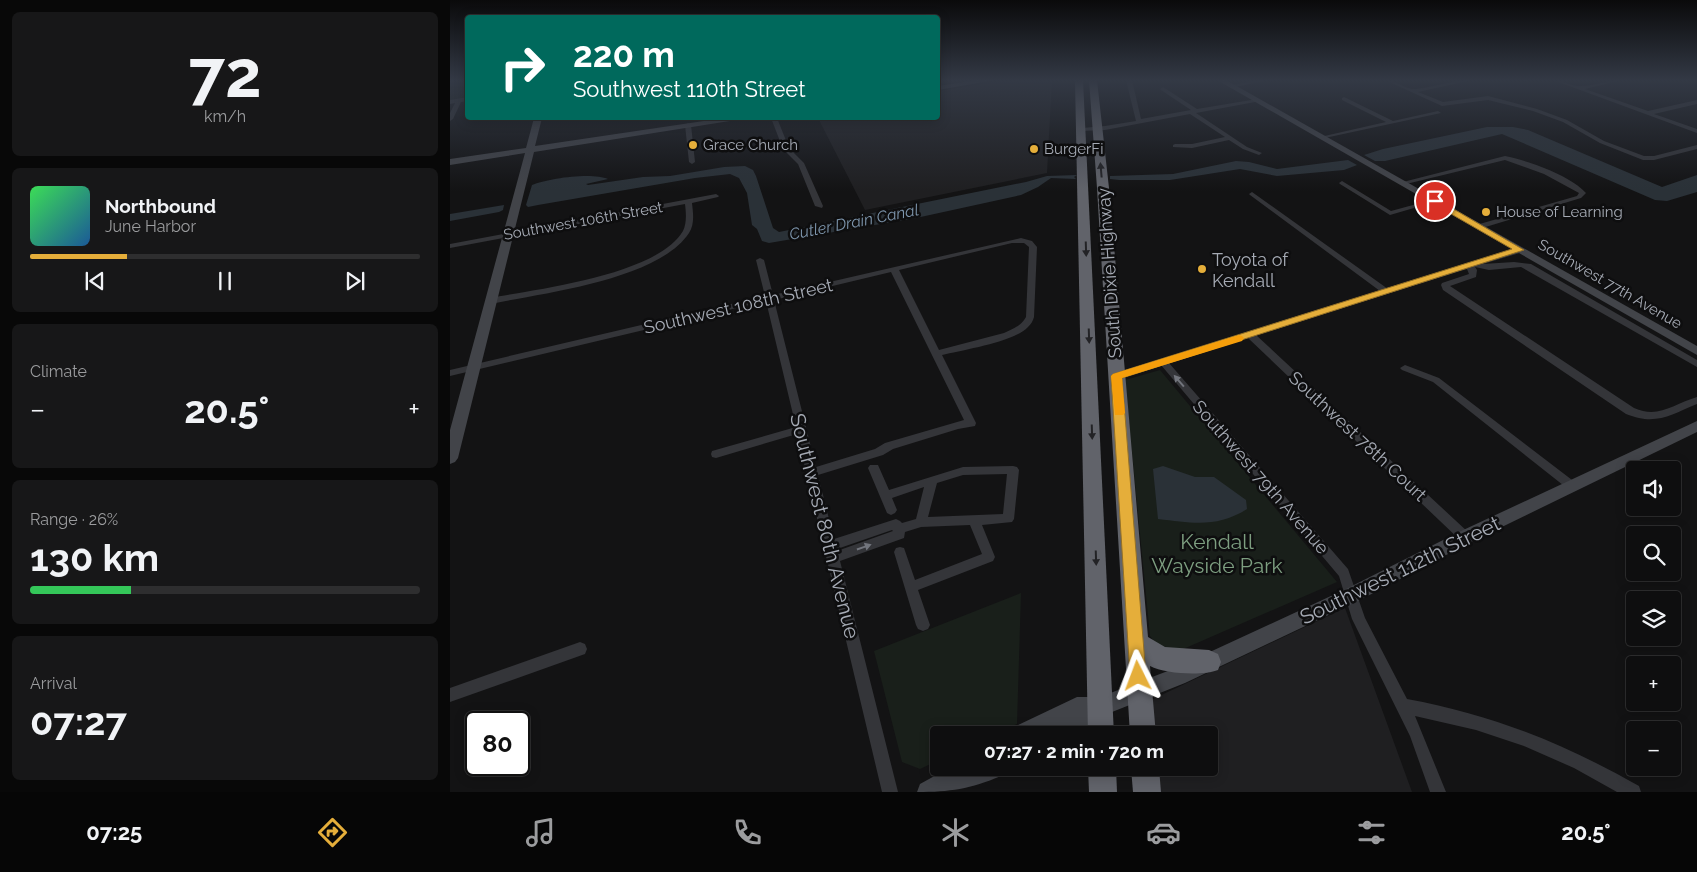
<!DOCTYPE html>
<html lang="en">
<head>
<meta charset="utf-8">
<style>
  :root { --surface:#0e0e0f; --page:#171718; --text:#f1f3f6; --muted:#9b9c9e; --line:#2e2e2f; --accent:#e5ae3a }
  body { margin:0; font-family:Raleway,sans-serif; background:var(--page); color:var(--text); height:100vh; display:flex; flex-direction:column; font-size:19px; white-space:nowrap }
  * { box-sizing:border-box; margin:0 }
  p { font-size:16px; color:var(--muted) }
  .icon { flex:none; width:28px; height:28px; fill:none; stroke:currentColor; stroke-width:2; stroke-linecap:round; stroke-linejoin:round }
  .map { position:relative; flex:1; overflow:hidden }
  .drawer { display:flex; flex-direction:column; gap:12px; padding:12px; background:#080808; width:450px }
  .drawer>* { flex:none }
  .hud { position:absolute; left:15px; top:15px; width:475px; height:105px; border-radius:5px; box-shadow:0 2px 12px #0003,0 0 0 1px var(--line); background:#00695c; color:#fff; overflow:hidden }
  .controls { position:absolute; left:1176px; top:461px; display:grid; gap:10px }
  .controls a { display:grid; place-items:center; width:55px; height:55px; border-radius:5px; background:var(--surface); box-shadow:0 2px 12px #0003,0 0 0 1px var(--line); font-size:25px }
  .speed { position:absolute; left:15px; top:711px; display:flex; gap:10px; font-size:25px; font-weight:700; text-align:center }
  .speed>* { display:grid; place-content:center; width:65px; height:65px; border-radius:50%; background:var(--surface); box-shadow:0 2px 12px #0003,0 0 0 1px var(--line); line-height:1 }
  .speed .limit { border:2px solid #111; border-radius:8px; background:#fff; color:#111 }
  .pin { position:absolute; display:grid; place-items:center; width:42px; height:42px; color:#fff; margin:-21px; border:2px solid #fff; border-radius:50%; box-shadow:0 1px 5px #0007 }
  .me { position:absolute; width:55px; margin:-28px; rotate:357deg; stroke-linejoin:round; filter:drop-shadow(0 0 4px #0008) }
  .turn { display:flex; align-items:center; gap:18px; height:105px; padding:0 25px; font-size:22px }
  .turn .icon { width:65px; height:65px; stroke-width:2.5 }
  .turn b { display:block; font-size:35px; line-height:42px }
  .big { font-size:38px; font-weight:700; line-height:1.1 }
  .drawer .widget { flex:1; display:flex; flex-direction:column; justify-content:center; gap:8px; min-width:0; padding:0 18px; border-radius:8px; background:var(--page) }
  .drawer .dial { align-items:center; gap:0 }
  .dial b { font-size:65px; line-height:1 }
  .song { display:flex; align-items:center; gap:15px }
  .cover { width:60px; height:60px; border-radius:8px; background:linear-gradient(135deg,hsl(130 70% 55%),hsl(210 70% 35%)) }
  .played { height:5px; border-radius:2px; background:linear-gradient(90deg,var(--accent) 25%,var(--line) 25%) }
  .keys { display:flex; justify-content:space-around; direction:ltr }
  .heat { display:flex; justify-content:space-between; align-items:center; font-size:28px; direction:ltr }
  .charge { height:8px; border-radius:4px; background:linear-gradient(90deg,#34c759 26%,var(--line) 0) }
  .trip { position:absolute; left:480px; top:726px; width:288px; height:50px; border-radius:5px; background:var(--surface); box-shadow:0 2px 12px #0003,0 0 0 1px var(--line); font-weight:700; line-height:50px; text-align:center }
  .tab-bar { display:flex; height:80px; justify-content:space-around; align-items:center; background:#060606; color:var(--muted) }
  .tab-bar .icon { width:35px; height:35px }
  .tab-bar .active { color:var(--accent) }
  .tab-bar b { font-size:22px; color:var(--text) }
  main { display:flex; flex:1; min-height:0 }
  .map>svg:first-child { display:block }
</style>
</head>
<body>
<main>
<section class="drawer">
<div class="widget dial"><b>72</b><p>km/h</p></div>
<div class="widget">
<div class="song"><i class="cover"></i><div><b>Northbound</b><p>June Harbor</p></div></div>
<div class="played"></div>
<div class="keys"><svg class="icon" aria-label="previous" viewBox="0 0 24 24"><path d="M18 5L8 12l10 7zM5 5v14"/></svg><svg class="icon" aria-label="pause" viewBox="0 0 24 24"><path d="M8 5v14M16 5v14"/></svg><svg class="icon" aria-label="next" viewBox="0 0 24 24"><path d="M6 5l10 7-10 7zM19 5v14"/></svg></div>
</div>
<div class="widget"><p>Climate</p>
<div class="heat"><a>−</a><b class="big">20.5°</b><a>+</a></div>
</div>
<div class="widget"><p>Range · 26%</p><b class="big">130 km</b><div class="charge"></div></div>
<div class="widget"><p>Arrival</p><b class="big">07:27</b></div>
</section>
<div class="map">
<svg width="1247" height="792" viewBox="0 0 1247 792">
  <rect width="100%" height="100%" fill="#131314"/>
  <g fill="#1f1f21">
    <path d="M 557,80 L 602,80 L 597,173 L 415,210 L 368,118 L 488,118 L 488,91 Z"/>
    <path d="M 895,608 L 962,792 L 709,792 L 707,768 L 759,768 L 759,735 L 704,735 L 701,700 Z"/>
  </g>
  <g fill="#191f1a">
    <path d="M 0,80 L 17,80 L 17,99 L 0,101 Z"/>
    <path d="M 710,370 L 887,582 L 731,650 L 707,646 L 700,636 L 675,380 Z"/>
    <path d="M 571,593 L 567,724 L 543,735 L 489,735 L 489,760 L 470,769 L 452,762 L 424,651 Z"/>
  </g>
  <g fill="#2a3137">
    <path d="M 1037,127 L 1063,127 L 1078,130 L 1212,187 L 1247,175 L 1247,192 L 1217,201 L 1205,200 L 1052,134 L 935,161 L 925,161 L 914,155 L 933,149 Z"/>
    <path d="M 898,160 L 907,165 L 894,170 L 827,176 L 790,169 L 720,180 L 669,180 L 660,179 L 660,176 L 723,174 L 786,161 L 799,162 L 827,169 Z"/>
    <path d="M 295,166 L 303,170 L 306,176 L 323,228 L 329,232 L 576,182 L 597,176 L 627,175 L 624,177 L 626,179 L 601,178 L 588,187 L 571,195 L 466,218 L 319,243 L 312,241 L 307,229 L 302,225 L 297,193 L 289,178 L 280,174 L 245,178 L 88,205 L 78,207 L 76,205 L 82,185 C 98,178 143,172 158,179 L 136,184 L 138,185 L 193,177 L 220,176 L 274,167 Z"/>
    <path d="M 54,205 L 53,210 L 49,212 L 0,221 L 0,214 Z"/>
    <path d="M 713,466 L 745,477 L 764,477 L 796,500 L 797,509 C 767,528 743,523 708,519 L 703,469 Z"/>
  </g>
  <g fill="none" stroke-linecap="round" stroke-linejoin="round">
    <g fill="#343539" fill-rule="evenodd">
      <path d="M 676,80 L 682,80 L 691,119 L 741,110 L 711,90 L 710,89 L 713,87 L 747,109 L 807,99 L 808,100 L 805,102 L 746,113 L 797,147 L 812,153 L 809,155 L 793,149 L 779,140 L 742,148 L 723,147 L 723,145 L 725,144 L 742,144 L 775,137 L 740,114 L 655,130 L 630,131 L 630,129 L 632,128 L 655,126 L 686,121 Z"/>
      <path d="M 806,80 L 818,80 L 781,88 L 778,86 Z"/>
      <path d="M 935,80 C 946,80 956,90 966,89 C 985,87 1002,80 1022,80 L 968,92 L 993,102 L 1038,96 L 1087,109 L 1117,120 L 1154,141 L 1194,156 L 1204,156 L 1247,145 L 1247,149 L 1204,160 L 1193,160 L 1150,143 L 1113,122 L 1083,111 L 1038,100 L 992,106 Z"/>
      <path d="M 1103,80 C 1113,80 1122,87 1131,86 C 1145,86 1158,80 1172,80 L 1135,89 L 1198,111 L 1247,100 L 1247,104 L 1204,114 L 1247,129 L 1247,133 Z"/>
      <path d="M 18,97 L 18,101 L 11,102 L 3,119 L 0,121 L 0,113 L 5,103 L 0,104 L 0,100 Z"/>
      <path d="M 894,97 L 943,121 L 988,111 L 991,113 L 870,139 L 870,137 L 936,122 L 892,100 L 892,98 Z"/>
      <path d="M 321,118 L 327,118 L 339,148 L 354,163 L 373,206 L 372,208 L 365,206 L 348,164 L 333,149 Z"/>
      <path d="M 238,123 L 241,125 L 245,162 L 242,164 L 239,162 L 235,125 Z"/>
      <path d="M 1055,156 C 1079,161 1120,175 1136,193 L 1131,198 L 1029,229 L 1026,229 L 1026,225 L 1127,196 L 1129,193 L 1094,174 L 1055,160 L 952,185 L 949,183 Z"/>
      <path d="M 892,181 L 941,211 L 985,199 L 988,201 L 940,215 L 890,184 L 889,183 Z"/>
      <path d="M 802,192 L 938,289 L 1067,248 L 1073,248 L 1073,252 L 1033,264 L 1064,262 L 1081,264 L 1247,360 L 1247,367 L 1071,267 L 1039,270 L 1025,267 L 1027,270 L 1026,277 L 1000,286 L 1184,408 C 1209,419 1223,404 1247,397 L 1247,404 C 1220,415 1206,426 1176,414 L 993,290 L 991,285 L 992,283 L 1019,274 L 1017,269 L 806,335 L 1019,533 L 1021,537 L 1019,541 L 1015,542 L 1011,541 L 798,338 L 719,363 L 898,569 L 915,618 L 957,699 C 1043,715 1113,743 1189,786 L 1191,792 L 1167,792 L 1124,768 L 1074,746 L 1026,730 L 965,716 L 996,792 L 980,792 L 960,736 L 902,619 L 889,576 L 711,365 L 666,379 L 663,378 L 661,376 L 663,374 L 930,291 L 800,195 L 799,194 Z"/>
      <path d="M 266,194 L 269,196 L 268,197 L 242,203 C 243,212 245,224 239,233 C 208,280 93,293 40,304 L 36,301 L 40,298 C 88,289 207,275 233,231 C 237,223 236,212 235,204 L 0,248 L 0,244 Z"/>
      <path d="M 571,238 L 582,241 L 587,247 L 584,317 C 583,321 581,324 578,327 C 564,342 513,350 492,355 L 526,423 L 525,426 L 508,429 L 443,449 L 433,455 L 368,475 L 384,539 L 446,519 L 450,521 L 452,523 L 466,519 L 474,487 L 442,498 L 447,510 L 445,513 L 441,515 L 437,513 L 418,468 L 420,465 L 428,465 L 439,490 L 513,467 L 563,466 L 567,467 L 569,470 L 564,519 L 562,522 L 532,525 L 545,557 L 543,561 L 468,590 L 480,625 L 478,629 L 473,631 L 468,629 L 466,625 L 444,552 L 446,548 L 450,547 L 454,548 L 465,580 L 532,554 L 520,525 L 471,527 L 455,532 L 454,538 L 390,561 L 448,792 L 432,792 L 347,434 L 266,458 L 262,457 L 261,454 L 262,451 L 346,427 L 316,301 L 0,376 L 0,370 L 315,296 L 306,260 L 310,258 L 314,260 L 323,295 ZM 562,243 L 574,243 L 579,247 L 576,317 C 571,326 563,329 554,333 L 489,350 L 449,270 ZM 441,272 L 514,420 L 435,443 L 425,449 L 366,467 L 324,300 ZM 557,474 L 553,514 L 478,517 L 487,483 L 513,475 ZM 442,530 L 443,531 L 387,551 L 387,549 Z"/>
      <path d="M 955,365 L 989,378 L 1126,483 L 1128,486 L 1126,489 L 1122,490 L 1118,489 L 983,382 L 952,370 L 950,368 Z"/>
      <path d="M 130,642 L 135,644 L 137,649 L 135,654 L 0,702 L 0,688 Z"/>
    </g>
    <g fill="#424449" fill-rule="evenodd">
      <path d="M 527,80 L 545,80 L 488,90 L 488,86 Z"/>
      <path d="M 767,80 L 776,80 L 1247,346 L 1247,355 Z"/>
      <path d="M 84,118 L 92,118 L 85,146 L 274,118 L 290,118 L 286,120 L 84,152 L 8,458 L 5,462 L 0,464 L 0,430 L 75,153 L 0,165 L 0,159 L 76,148 Z"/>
      <path d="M 1247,421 L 1247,432 L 1021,542 L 908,601 L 735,683 L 657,714 L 635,735 L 602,735 L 604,729 L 592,735 L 559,735 L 562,728 L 627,697 L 650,697 L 723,669 L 896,589 L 1009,532 Z"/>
      <path d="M 499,768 L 554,768 L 551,776 C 520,789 500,792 467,792 L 470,784 Z"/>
    </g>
    <g fill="#61636a" fill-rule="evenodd">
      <path d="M 625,80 L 633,80 L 664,735 L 638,735 Z"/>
      <path d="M 639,80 L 647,80 L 659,188 L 698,637 L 715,647 L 759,650 L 768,654 L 771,662 L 768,670 C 753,676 715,674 700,666 L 706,735 L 680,735 L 647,188 Z"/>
      <path d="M 638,768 L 666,768 L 667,792 L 639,792 Z"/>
      <path d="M 681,768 L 709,768 L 711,792 L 683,792 Z"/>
    </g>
  </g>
  <defs><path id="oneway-solid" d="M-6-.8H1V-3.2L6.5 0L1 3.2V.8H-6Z" transform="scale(1.25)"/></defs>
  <g fill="#232326">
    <use href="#oneway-solid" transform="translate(651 170) rotate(-95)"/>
    <use href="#oneway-solid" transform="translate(636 249) rotate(88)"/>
    <use href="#oneway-solid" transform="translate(639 336) rotate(88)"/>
    <use href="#oneway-solid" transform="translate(642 432) rotate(88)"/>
    <use href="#oneway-solid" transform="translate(646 558) rotate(88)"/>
  </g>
  <g fill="#72757d">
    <use href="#oneway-solid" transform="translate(729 381) rotate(-131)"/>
    <use href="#oneway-solid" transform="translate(414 547) rotate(-19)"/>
  </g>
  <linearGradient id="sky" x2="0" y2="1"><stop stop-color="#0a0a0b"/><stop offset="0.42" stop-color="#333945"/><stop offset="1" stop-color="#333945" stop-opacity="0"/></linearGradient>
  <rect width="1247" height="191" fill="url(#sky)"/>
  <path fill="#e5ae3a" stroke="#957126" d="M 982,200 L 988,200 L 1074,250 L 672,378 L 696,676 L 694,681 L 688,684 L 682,681 L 680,676 L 661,376 L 663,374 L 1062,249 L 982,203 Z"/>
  <path fill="#f59e0b" d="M 789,335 L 792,336 L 794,338 L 792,341 L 672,378 L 675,413 L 673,415 L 665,415 L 661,376 L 663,374 Z"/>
  <g fill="#e5ae3a" stroke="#0e0e0f" stroke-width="2">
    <circle cx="243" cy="145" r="5"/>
    <circle cx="584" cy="149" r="5"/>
    <circle cx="1036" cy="212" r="5"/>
    <circle cx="752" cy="269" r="5"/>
  </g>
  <g text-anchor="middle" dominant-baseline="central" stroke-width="5" stroke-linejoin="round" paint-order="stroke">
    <g font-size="15" fill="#a5aab4" stroke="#0e0e0f" text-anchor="start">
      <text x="253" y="145">Grace Church</text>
      <text x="594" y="149">BurgerFi</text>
      <text x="1046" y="212">House of Learning</text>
    </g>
    <g font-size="15" fill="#a5aab4" stroke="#0e0e0f">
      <text transform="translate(133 221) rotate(-10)">Southwest 106th Street</text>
      <text transform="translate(1160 284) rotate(30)">Southwest 77th Avenue</text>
    </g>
    <g font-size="16" font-style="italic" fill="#7e96ad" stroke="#0e0e0f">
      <text transform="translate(404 222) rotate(-11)">Cutler Drain Canal</text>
    </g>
    <g font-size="18" fill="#a5aab4" stroke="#0e0e0f" text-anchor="start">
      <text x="762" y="259">Toyota of<tspan x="762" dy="21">Kendall</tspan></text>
    </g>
    <g font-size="18" fill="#a5aab4" stroke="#0e0e0f">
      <text transform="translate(659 273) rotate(-94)">South Dixie Highway</text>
      <text transform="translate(288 306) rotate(-13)">Southwest 108th Street</text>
      <text transform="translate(908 436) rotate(43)">Southwest 78th Court</text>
      <text transform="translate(811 477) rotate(49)">Southwest 79th Avenue</text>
    </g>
    <g font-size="21" fill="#a5aab4" stroke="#0e0e0f">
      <text transform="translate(375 526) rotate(76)">Southwest 80th Avenue</text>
      <text transform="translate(950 570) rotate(-26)">Southwest 112th Street</text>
    </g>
    <g font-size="21" fill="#7d9e80" stroke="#0e0e0f">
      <text x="767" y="541">Kendall<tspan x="767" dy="24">Wayside Park</tspan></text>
    </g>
  </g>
</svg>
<div class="controls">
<a><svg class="icon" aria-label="sound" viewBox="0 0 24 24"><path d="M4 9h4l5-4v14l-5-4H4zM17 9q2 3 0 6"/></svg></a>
<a><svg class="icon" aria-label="search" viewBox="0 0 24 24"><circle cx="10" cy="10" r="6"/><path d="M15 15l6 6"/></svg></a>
<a><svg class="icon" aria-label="layers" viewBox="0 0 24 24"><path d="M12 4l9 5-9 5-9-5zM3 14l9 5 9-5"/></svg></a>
<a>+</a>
<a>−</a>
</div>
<div class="speed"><div class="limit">80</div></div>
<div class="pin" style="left:985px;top:201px;background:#d93025"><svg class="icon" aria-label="arrive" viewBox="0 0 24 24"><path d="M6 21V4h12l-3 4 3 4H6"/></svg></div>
<svg class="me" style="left:688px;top:676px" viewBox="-20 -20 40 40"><path d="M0-17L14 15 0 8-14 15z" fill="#e5ae3a" stroke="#fff" stroke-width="4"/></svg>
<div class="trip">07:27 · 2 min · 720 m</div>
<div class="hud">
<div class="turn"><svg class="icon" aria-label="right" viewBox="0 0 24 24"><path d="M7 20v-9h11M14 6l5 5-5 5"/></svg><div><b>220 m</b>Southwest 110th Street</div></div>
</div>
</div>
</main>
<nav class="tab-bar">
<b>07:25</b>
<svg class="icon active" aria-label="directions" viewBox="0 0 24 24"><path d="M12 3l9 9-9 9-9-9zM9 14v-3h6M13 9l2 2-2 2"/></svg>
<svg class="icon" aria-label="music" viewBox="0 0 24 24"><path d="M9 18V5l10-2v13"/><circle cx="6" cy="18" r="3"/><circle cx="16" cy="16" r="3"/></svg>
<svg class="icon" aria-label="phone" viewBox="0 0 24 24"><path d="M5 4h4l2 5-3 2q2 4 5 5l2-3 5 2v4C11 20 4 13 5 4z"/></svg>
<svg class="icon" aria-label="climate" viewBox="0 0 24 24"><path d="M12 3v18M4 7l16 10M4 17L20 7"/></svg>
<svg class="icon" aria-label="car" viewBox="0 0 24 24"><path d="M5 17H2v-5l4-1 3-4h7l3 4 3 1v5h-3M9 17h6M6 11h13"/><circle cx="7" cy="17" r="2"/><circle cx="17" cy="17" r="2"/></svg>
<svg class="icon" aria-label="filters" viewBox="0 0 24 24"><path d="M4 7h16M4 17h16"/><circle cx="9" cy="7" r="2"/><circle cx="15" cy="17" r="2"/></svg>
<b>20.5°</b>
</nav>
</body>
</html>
